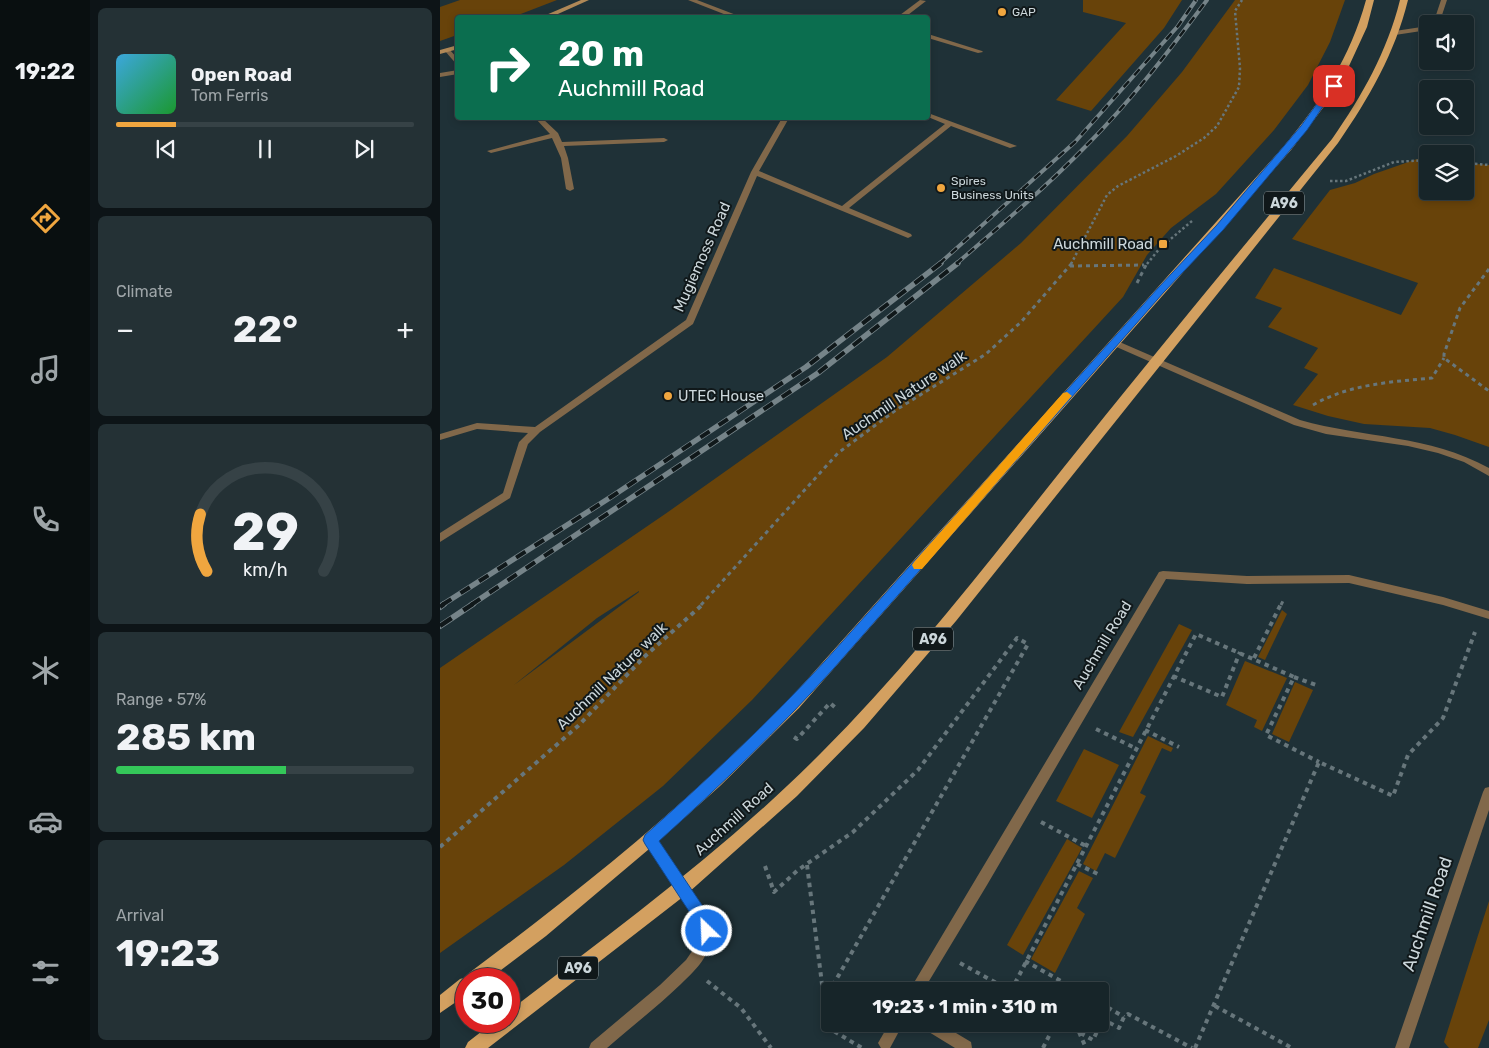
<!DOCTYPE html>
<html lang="en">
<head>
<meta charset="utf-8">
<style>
  :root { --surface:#172529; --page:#243135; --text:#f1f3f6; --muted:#9ea5a8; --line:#364246; --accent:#f0a63f }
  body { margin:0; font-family:Rubik,sans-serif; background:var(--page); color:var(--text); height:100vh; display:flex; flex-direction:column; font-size:19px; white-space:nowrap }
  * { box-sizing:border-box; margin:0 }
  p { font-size:16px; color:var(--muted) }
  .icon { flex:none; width:28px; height:28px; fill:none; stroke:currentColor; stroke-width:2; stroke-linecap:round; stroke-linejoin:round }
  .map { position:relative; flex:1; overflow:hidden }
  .sheet { display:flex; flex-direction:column; gap:8px; padding:8px; background:#0d1417; width:350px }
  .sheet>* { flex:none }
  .banner { position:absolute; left:15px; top:15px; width:475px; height:105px; border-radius:5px; box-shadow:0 2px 8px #0003,0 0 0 1px var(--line); background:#0b6e4f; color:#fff; overflow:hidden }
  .tools { position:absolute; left:979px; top:15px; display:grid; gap:10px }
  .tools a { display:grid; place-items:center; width:55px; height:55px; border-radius:5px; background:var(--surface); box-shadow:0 2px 8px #0003,0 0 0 1px var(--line); font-size:25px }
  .speed { position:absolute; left:15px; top:968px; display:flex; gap:10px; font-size:25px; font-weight:700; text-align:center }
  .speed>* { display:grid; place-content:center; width:65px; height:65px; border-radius:50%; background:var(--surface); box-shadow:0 2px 8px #0003,0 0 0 1px var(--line); line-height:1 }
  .speed .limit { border:8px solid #d22; background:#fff; color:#111 }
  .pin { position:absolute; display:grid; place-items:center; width:42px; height:42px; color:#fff; margin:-21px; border-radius:10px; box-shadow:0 2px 8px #0006 }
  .me { position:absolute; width:55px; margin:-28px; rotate:336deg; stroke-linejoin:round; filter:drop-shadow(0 0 4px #0008) }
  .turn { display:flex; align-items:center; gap:18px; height:105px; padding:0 20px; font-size:22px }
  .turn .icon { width:65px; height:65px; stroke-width:2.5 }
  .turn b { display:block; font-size:35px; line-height:42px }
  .big { font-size:38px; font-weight:700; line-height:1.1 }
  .sheet .card { flex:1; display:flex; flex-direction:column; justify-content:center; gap:8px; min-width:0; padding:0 18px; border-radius:8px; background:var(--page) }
  .sheet .dial { align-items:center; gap:0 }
  .dial svg { height:130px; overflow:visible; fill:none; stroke:var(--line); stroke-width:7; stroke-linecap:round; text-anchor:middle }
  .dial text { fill:var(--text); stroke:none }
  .song { display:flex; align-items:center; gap:15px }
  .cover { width:60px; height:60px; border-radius:8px; background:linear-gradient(135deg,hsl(200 70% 55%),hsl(130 70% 35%)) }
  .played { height:5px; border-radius:2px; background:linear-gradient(90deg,var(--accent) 20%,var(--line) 20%) }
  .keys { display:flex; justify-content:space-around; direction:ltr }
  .heat { display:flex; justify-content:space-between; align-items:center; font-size:28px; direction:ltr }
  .charge { height:8px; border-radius:4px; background:linear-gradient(90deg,#34c759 57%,var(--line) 0) }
  .trip { position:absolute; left:381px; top:982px; width:288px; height:50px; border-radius:5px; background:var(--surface); box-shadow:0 2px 8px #0003,0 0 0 1px var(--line); font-weight:700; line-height:50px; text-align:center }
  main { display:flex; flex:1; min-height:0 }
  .tabs { display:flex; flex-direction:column; width:90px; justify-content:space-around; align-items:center; background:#090f10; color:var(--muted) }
  .tabs .icon { width:35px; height:35px }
  .tabs .selected { color:var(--accent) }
  .tabs b { font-size:22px; color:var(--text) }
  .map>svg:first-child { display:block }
</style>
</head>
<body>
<main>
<nav class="tabs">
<b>19:22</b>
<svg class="icon selected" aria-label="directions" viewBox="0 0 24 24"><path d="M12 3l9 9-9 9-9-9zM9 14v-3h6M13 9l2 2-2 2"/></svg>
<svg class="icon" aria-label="music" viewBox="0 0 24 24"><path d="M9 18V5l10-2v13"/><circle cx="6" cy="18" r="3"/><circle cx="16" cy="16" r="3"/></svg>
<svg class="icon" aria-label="phone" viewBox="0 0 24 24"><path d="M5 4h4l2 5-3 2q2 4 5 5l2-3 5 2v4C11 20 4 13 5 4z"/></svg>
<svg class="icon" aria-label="climate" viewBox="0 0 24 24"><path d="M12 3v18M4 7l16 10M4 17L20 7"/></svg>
<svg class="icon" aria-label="car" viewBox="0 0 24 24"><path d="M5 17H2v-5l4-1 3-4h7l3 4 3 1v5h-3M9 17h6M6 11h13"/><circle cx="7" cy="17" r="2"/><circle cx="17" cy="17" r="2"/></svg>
<svg class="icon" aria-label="filters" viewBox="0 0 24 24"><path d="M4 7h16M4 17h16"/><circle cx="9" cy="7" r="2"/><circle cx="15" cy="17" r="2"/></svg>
</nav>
<section class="sheet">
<div class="card">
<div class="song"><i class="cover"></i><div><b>Open Road</b><p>Tom Ferris</p></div></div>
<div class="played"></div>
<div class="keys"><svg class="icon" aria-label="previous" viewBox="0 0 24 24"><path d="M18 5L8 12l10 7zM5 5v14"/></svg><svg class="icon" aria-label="pause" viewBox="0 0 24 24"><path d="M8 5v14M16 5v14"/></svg><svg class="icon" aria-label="next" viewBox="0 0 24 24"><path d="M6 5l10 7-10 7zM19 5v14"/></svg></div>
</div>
<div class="card"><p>Climate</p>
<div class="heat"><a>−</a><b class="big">22°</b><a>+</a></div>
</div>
<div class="card dial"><svg viewBox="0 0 100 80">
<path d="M14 69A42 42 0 1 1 86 69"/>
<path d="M14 69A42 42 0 0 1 10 34" stroke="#f0a63f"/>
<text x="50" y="56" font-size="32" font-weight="700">29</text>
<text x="50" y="72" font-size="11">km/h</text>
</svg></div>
<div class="card"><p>Range · 57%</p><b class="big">285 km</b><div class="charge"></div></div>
<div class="card"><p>Arrival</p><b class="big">19:23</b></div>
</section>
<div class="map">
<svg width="1049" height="1048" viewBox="0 0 1049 1048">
  <rect width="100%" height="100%" fill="#1f3137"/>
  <g fill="#68430a" fill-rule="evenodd">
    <path d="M 20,0 L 117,0 L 73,17 L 18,18 L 17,35 L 0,41 L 0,7 Z"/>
    <path d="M 643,0 L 742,0 L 724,28 L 651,111 L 616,100 L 686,23 L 643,12 Z"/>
    <path d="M 795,0 L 905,0 L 890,42 L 868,85 L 834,130 L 776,194 L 731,228 L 707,255 L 683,297 L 312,700 L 223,786 L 124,865 L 0,953 L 0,668 L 228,512 L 447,357 L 581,243 L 687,136 L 742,72 ZM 199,591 L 199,592 L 74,685 L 157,618 Z"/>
    <path d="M 977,159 L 987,159 L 988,191 L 1025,191 L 1025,163 L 1049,165 L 1049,447 L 1015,435 L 990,428 L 924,424 L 888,416 L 853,405 L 878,374 L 864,368 L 878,348 L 828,327 L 842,308 L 815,298 L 834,268 L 961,315 L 978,283 L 852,239 L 890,190 L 915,183 L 934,174 Z"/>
    <path d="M 842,610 L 847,614 L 825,660 L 818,657 Z"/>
    <path d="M 739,624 L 752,630 L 693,737 L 679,732 Z"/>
    <path d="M 805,661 L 847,678 L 822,731 L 814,727 L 817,720 L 786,705 Z"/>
    <path d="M 855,682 L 873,690 L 849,742 L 832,734 Z"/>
    <path d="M 708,736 L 733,748 L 731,752 L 722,748 L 700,793 L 706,796 L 675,858 L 665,853 L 656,871 L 643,864 Z"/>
    <path d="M 644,749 L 679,765 L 652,818 L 616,801 Z"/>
    <path d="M 627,839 L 642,848 L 583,955 L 567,945 Z"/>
    <path d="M 639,871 L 653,878 L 637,908 L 645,914 L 615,973 L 591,959 Z"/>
    <path d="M 1049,901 L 1049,1020 L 1038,1048 L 1009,1048 L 1004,1042 Z"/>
  </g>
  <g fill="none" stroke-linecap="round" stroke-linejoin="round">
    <g stroke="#67767b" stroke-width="2.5" stroke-dasharray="2.5 2.5" stroke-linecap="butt">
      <path d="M 1025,163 L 1049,165"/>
      <path d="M 890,181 L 906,181 L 954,162 L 988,160"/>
      <path d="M 631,264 L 667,195 L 678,186 L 736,156 L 764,138 L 777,126 L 799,87 L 800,68 L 795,11 L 802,0"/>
      <path d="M 707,264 L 720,248 L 752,221"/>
    </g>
    <g stroke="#67767b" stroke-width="3" stroke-dasharray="4 4" stroke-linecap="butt">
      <path d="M 630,266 L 704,265"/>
      <path d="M 1049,269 L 1020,308 L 1004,354 L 1004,358 L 1049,391"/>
      <path d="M 697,283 L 707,263"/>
      <path d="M 873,405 C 910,384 950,382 992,378 L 1004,358"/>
      <path d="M 261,605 L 398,453 L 456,410 L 546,354 L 581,322 L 632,263"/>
      <path d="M 841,605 L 843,601"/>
    </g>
    <g stroke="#67767b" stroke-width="4" stroke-dasharray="4.5 4.5" stroke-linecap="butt">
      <path d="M 814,658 L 841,604"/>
      <path d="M 733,676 L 782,697 L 800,652"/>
      <path d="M 854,677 L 879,686"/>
      <path d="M 656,729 L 695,748"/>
      <path d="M 705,730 L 739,747"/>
      <path d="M 354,737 L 357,739 L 390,703 L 398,710"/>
      <path d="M 601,822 L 646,846"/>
      <path d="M 0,847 L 138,726 L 203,658 L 263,604"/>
      <path d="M 637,864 L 660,875"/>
      <path d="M 367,865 L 384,1000"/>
      <path d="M 325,866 L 334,892 L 358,870 L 413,832 L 478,770 L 577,638 L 588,644 L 384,1001 L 390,1023"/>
      <path d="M 585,961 L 639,991"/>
      <path d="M 520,963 L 571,991"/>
      <path d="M 267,981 L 301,1008 L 331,1048"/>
      <path d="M 571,991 L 756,634 L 854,677 L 826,735 L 879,762"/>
      <path d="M 660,1003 L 684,1017"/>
      <path d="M 775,1006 L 852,1048"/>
      <path d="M 390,1024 L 392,1030 L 422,1048 L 425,1047"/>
      <path d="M 625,1024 L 653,1040 L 663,1019 L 679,1028 L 684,1017 L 688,1014 L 752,1048"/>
      <path d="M 639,1032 L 646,1048"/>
      <path d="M 603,1048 L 615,1024"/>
      <path d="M 755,1048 L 879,762 L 953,796 L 968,755 L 1003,718 L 1035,632"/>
    </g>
    <g fill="#81684a" fill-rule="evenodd">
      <path d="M 248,0 L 257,0 L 304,18 L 294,18 Z"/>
      <path d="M 480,0 L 486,1 L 464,18 L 456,18 Z"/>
      <path d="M 488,34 L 542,51 L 543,52 L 538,53 L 488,38 Z"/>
      <path d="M 5,49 L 9,49 L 18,59 L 18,66 L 5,51 Z"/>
      <path d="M 18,70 L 18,74 L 0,77 L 0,73 Z"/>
      <path d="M 488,113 L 577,146 L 570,148 L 511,126 L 409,208 L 471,234 L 472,236 L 468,238 L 317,176 L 253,324 L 100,432 L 88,444 L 70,498 L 0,542 L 0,533 L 63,493 L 79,442 L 88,433 L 37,429 L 0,440 L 0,434 L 37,423 L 95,427 L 246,320 L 311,172 L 342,118 L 349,118 L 319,171 L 402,206 L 505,124 L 488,117 Z"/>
      <path d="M 95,118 L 102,118 L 118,133 L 122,142 L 224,138 L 228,140 L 224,142 L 124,146 L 128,158 L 134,189 L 130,191 L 126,189 L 121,158 L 112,138 L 51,153 L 47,151 L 110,134 Z"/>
      <path d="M 449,1024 L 463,1024 L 450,1048 L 441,1048 L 438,1043 Z"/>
    </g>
    <g fill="#81684a" fill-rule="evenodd">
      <path d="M 1001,0 L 1007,0 L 1002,15 L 996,24 L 990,24 L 996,15 Z"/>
      <path d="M 988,26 L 988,30 L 955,35 L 952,33 L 955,31 Z"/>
      <path d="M 675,340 L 860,420 C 924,438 989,435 1049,468 L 1049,476 L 1024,462 L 998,453 L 968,446 L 886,434 L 854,425 L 672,345 L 671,343 Z"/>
      <path d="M 723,571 L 807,576 L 909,575 L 1003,597 L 1049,611 L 1049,619 L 1003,605 L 909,583 L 807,584 L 726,579 L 547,885 L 483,991 L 469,991 L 719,572 Z"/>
      <path d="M 1049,787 L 1049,810 L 969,1048 L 955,1048 L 1043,792 L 1045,788 Z"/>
      <path d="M 210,833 L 214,835 L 270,918 C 276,932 272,945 264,958 C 258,968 249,976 241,984 C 217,1007 191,1027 167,1048 L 149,1048 L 151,1043 L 220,985 L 246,960 L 259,941 L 261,931 L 259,924 L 206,843 L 204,839 L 206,835 Z"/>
      <path d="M 482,1024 L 501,1024 L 531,1042 L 532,1048 L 515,1048 L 484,1029 Z"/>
    </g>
    <g fill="#af8857" fill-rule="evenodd">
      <path d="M 141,0 L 149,0 L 109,18 L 99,18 Z"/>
      <path d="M 18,45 L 18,49 L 0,54 L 0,50 Z"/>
    </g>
    <g fill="#d3a060" fill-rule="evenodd">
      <path d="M 926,0 L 934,0 L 927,27 L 903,79 L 886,104 L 851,150 L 359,708 L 280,786 L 215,844 L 106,936 L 49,979 L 26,979 L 26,995 L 0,1013 L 0,995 L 20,979 L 27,977 L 29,973 C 112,911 194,847 270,776 C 297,751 323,725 349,700 L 844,146 C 882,100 910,58 926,0 Z"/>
      <path d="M 960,0 L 968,0 C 955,53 929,98 898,143 L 516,621 L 424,728 L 357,796 L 248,893 L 48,1048 L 25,1048 L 28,1042 L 55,1021 L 69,1021 L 69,1011 C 176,929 286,849 381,753 C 470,664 546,565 624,467 C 712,357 802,248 892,139 C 922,96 947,52 960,0 Z"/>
    </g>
    <defs>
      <g id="rail-far2">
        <path d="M 499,264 L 635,142 L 738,26 L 756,0"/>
        <path d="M 516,264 C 560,226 605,188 646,146 C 691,101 729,51 767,0"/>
      </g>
      <g id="rail-far1">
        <path d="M 2,605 L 171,497 L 366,367 L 501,263"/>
        <path d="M 31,605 L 378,373 L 518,263"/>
      </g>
      <g id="rail">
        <path d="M 0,607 L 4,604"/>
        <path d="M 0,626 L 33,604"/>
      </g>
    </defs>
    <use href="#rail-far2" stroke="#768489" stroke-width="4"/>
    <use href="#rail-far1" stroke="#768489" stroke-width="5.5"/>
    <use href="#rail" stroke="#768489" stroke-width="6"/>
    <use href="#rail-far2" stroke="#10181a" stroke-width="2.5" stroke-dasharray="8" stroke-linecap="butt"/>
    <use href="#rail-far1" stroke="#10181a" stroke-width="4" stroke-dasharray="11" stroke-linecap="butt"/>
    <use href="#rail" stroke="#10181a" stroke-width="4.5" stroke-dasharray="14" stroke-linecap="butt"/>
  </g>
  <path fill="#1a73e8" stroke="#114b97" d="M 891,84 L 897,86 L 867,130 L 783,230 L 724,292 L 394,668 C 339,729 280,786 219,841 L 270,917 L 274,931 L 272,936 L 267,938 L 262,936 L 258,925 L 205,844 L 203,840 L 205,835 C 268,779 328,723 385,661 L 718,288 L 776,226 L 861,126 Z"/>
  <path fill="#f59e0b" d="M 627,392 L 632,396 L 630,398 L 482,569 L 474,569 L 472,565 L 474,562 L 623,393 Z"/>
  <g fill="#f0a63f" stroke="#10181a" stroke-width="2">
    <circle cx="562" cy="12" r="5"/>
    <circle cx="501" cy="188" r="5"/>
    <rect x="718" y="239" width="10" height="10" rx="2.5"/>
    <circle cx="228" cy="396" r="5"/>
  </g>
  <g text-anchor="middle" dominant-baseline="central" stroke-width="4" stroke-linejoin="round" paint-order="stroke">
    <g font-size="12" fill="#ccd7db" stroke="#10181a" text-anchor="start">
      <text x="572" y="12">GAP</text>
      <text x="511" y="181">Spires<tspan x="511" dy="14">Business Units</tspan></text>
    </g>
    <g fill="#10181a" stroke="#949ea1" stroke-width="1">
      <rect x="824" y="191.5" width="40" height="23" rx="4"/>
      <rect x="473" y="627.5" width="40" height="23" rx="4"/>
      <rect x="118" y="956.5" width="40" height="23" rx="4"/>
    </g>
    <g font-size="14" font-weight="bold" fill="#ccd7db">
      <text x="844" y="203">A96</text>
      <text x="493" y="639">A96</text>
      <text x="138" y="968">A96</text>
    </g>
    <g font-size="15" fill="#ccd7db" stroke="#10181a" text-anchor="end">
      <text x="713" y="244">Auchmill Road</text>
      <text x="238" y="396" text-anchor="start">UTEC House</text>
    </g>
    <g font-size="15" fill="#ccd7db" stroke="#10181a">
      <text transform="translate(262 257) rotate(-66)">Mugiemoss Road</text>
      <text transform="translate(464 395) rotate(-34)">Auchmill Nature walk</text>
      <text transform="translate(662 645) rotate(-59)">Auchmill Road</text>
      <text transform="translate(172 676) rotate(-44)">Auchmill Nature walk</text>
      <text transform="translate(294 819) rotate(-42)">Auchmill Road</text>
    </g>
    <g font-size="18" fill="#ccd7db" stroke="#10181a">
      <text transform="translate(987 914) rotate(-71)">Auchmill Road</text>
    </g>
  </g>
</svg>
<div class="tools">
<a><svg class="icon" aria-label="sound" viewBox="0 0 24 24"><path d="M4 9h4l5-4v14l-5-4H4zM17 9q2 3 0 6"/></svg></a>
<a><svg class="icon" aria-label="search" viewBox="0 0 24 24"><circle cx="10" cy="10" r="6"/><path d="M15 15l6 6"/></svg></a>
<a><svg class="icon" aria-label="layers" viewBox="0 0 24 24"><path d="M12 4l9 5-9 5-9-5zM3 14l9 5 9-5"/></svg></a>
</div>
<div class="speed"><div class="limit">30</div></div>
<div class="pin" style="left:894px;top:86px;background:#d93025"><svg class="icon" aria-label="arrive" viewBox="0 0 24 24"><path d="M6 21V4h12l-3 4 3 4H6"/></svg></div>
<svg class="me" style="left:267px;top:931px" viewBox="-20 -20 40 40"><circle r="17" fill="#1a73e8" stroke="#fff" stroke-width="3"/><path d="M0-11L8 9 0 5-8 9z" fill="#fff"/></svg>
<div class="trip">19:23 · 1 min · 310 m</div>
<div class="banner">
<div class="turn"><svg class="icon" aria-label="right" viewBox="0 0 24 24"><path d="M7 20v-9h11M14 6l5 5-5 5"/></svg><div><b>20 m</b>Auchmill Road</div></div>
</div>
</div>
</main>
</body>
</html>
